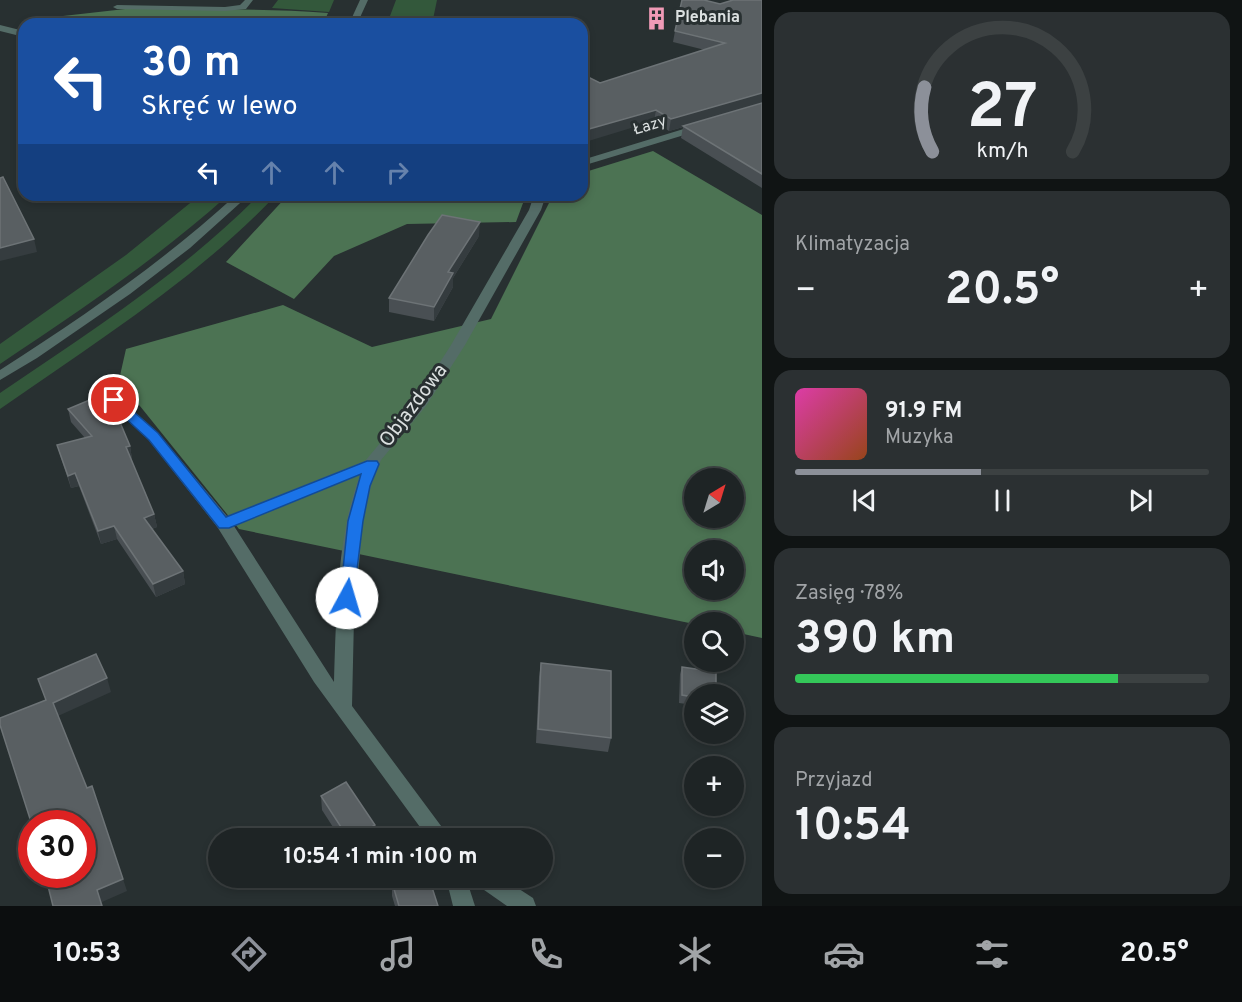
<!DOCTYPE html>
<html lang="pl">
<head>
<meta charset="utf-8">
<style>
  :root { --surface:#1e2425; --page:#2b3032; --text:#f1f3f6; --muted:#a1a4a7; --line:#3c4142; --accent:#8c9099 }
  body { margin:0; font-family:Overpass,sans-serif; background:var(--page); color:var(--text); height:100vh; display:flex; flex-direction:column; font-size:22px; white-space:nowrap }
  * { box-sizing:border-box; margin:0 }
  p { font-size:20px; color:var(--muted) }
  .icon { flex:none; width:33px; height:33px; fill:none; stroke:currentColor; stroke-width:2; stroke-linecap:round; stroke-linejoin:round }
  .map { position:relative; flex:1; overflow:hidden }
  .drawer { display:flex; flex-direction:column; gap:12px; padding:12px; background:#101414; width:480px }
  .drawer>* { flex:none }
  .hud { position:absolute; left:18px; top:18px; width:570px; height:183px; border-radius:18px; box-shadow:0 3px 9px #0003,0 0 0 2px var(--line); background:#1a4fa0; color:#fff; overflow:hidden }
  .needle { width:39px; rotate:38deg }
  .fabs { position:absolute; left:684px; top:468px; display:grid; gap:12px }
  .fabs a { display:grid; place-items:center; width:60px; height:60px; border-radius:50%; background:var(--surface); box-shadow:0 3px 9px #0003,0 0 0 2px var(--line); font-size:30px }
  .speed { position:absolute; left:18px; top:810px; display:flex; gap:12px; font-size:30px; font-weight:700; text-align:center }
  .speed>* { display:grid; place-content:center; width:78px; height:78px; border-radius:50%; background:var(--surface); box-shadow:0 3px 9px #0003,0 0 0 2px var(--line); line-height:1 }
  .speed .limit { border:9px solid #d22; background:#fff; color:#111 }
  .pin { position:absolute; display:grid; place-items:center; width:51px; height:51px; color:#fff; margin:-26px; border:3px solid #fff; border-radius:50%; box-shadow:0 2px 6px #0007 }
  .me { position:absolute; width:66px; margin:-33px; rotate:6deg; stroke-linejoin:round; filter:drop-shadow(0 0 4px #0008) }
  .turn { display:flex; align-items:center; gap:21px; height:126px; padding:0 24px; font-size:27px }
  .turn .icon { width:78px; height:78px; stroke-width:2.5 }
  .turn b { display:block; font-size:42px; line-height:51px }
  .lanes { display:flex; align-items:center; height:57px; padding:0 24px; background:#0003; justify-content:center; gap:30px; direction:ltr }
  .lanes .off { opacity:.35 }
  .big { font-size:45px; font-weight:700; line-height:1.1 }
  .drawer .card { flex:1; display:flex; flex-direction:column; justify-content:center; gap:9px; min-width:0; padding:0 21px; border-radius:18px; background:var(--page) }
  .drawer .dial { align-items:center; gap:0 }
  .dial svg { height:156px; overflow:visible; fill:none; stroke:var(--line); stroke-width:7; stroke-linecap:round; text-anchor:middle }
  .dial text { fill:var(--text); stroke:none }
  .song { display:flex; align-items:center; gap:18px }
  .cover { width:72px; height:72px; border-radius:9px; background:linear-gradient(135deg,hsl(320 70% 55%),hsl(20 70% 35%)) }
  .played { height:6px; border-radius:3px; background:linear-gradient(90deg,var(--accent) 45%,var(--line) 45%) }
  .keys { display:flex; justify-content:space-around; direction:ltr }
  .heat { display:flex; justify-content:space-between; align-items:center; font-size:33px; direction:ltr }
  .charge { height:9px; border-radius:4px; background:linear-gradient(90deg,#34c759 78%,var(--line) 0) }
  .trip { position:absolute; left:208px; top:828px; width:345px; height:60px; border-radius:30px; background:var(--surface); box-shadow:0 3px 9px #0003,0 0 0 2px var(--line); font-weight:700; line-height:60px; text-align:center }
  .tab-bar { display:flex; height:96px; justify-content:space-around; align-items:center; background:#0c0e0f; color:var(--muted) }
  .tab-bar .icon { width:42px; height:42px }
  .tab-bar .selected { color:var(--accent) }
  .tab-bar b { font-size:27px; color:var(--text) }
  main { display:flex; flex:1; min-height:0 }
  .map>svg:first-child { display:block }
</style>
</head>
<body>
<main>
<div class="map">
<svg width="762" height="906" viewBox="0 0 762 906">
  <rect width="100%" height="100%" fill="#283031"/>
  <g fill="#33583b">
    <path d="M 278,0 L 334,0 L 329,12 L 272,8 Z"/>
    <path d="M 396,0 L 437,0 L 432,24 L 387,24 Z"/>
    <path d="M 200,195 L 228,195 C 157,259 79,311 0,364 L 0,344 L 126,255 Z"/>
    <path d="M 259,195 L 276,195 C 195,280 96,342 0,409 L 0,393 C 90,332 182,273 259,195 Z"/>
  </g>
  <g fill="#4c7353" fill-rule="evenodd">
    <path d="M 134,8 C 199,10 263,8 328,13 L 323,24 L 32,24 L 54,17 Z"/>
    <path d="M 653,151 L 762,215 L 762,638 L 734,632 L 734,622 L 694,624 L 239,529 L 119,380 L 126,349 L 283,305 L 372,347 L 491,319 L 553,195 L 582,195 L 582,173 ZM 694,478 L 734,478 L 734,518 L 694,518 ZM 694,550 L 734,550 L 734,590 L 694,590 Z"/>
    <path d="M 288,195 L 526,195 L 516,222 L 407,224 L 334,256 L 294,299 L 226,262 Z"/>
  </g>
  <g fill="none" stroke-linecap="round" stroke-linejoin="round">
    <g fill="#546c67" fill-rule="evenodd">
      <path d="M 245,0 L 253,0 L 246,9 L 225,11 L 117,9 L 113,7 L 117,5 L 225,7 L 240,5 Z"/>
      <path d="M 360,0 L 368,0 L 357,24 L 349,24 Z"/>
      <path d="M 0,25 L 24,31 L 24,37 L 0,31 Z"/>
      <path d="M 700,124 L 705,127 L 704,129 L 582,166 L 582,160 Z"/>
      <path d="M 236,195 L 249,195 L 190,248 L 130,294 L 37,358 L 0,380 L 0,370 C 83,317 164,261 236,195 Z"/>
      <path d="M 534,195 L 546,195 L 541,210 L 465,345 L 426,406 L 381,460 L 371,486 L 363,521 L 354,618 L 352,706 L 450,838 L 428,838 L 314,682 L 218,528 L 148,439 L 107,401 L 114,396 L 119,398 L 158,433 L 227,516 L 365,461 L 414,403 L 451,345 L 529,210 ZM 360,475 C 337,531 336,621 334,682 L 234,526 Z"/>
      <path d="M 446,878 L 466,878 L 475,906 L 453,906 Z"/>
      <path d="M 474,878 L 502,878 L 533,898 L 536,906 L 507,906 L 477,885 Z"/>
    </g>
  </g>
  <g fill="#494f53">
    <path d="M 762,0 L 762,188 L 681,138 L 683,127 L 669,131 L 654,121 L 600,83 L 705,50 L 673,42 L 675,31 L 720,4 Z"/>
    <path d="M 479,236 L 453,278 L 453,287 L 434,321 L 389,312 L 389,298 Z"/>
    <path d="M 68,409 L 130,446 L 132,459 L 131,460 L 154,514 L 157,527 L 152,529 L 183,571 L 185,584 L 156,597 L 117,539 L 101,544 L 79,486 L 71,488 L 61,458 L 57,445 L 85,438 L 71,422 Z"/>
    <path d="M 541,663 L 611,738 L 608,752 L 536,743 L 539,677 Z"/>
    <path d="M 682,667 L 694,694 L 694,705 L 679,703 L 680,674 Z"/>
    <path d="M 321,796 L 375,825 L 375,838 L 340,838 L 322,810 Z"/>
    <path d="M 392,882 L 438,906 L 395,906 L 392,896 Z"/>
  </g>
  <g fill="#353c3f">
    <path d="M 762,93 L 762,104 L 669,131 L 671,119 Z"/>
    <path d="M 656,110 L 654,121 L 582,143 L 582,131 Z"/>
    <path d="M 480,222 L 479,236 L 453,278 L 453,287 L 434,321 L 434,307 L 448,272 Z"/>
    <path d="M 34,239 L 37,252 L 0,261 L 0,248 Z"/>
    <path d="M 130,446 L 132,459 L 128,460 L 126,447 Z"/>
    <path d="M 75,473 L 79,486 L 71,488 L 68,476 Z"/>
    <path d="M 154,514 L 157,527 L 146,531 L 144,518 Z"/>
    <path d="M 114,526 L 117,539 L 101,544 L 98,531 Z"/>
    <path d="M 183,571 L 185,584 L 156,597 L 153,584 Z"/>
    <path d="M 107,678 L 111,692 L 58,716 L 53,703 Z"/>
    <path d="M 375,825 L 375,838 L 353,838 Z"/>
    <path d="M 123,879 L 127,891 L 102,902 L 103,906 L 102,906 L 97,890 Z"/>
  </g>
  <g fill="#595f62" stroke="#6d7376" stroke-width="1.5">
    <path d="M 682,0 L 704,0 L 720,4 L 733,0 L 762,0 L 762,93 L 671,119 L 656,110 L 582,131 L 582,74 L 600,83 L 725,43 L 675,31 Z"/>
    <path d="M 762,103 L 762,174 L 683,126 Z"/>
    <path d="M 3,177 L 34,239 L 0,248 L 0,178 Z"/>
    <path d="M 442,215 L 480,222 L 448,272 L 453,273 L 434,307 L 389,298 L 428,235 Z"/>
    <path d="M 97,397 L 119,420 L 130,446 L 126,447 L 154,514 L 144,518 L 183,571 L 153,584 L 114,526 L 98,531 L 75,473 L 68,476 L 57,445 L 92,436 L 68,409 Z"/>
    <path d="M 96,654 L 107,678 L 53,703 L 87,788 L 92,786 L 123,879 L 97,890 L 102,906 L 53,906 L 45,874 L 82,874 L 82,824 L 32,824 L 32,825 L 0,725 L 0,718 L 46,700 L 38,679 Z"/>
    <path d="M 541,663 L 611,671 L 611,738 L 538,729 Z"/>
    <path d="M 682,667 L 716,672 L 716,694 L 694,694 L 694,697 L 682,695 Z"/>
    <path d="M 346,782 L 375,825 L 353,838 L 348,838 L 321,796 Z"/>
    <path d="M 412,878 L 429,878 L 438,906 L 399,906 L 392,882 Z"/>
  </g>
  <path fill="#1a73e8" stroke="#114b97" stroke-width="1.5" d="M 114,396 L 118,398 L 158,433 L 226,517 L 367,461 L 377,461 L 379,464 L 370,486 L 363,521 L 353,602 L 342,602 L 340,598 L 348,521 L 361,474 L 229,528 L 219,528 L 149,440 L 109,403 L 107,400 L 109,398 Z"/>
  <defs>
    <symbol id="building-bare" viewBox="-9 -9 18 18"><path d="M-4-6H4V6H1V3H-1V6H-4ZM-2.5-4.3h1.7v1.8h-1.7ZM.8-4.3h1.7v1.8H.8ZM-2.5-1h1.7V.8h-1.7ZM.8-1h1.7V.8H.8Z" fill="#f09ab6" stroke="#283031" stroke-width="2.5" paint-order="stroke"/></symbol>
  </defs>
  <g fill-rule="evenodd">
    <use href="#building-bare" x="640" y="2" width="33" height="33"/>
  </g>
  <g text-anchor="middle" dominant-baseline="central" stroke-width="6" stroke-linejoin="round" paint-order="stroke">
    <g font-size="16" font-weight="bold" fill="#dbe0e0" stroke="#283031" text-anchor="start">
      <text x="675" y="18">Plebania</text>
    </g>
    <g font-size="16" fill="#dbe0e0" stroke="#283031">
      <text transform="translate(650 126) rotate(-17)">Łazy</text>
    </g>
    <g font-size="20" fill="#dbe0e0" stroke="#283031">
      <text transform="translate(414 406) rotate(-53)">Objazdowa</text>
    </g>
  </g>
</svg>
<div class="fabs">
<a><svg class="needle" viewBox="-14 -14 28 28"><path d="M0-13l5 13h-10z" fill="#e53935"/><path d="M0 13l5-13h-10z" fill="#a1a4a7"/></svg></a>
<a><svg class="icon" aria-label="sound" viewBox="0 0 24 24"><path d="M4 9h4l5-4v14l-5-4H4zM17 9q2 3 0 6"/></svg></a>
<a><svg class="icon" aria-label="search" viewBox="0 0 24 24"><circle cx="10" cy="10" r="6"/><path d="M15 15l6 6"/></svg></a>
<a><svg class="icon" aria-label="layers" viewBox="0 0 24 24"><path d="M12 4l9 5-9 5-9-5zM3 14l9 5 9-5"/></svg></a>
<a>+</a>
<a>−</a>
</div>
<div class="speed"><div class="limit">30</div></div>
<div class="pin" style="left:114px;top:400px;background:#d93025"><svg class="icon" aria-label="arrive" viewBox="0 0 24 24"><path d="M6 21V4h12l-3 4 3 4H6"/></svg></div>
<svg class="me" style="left:347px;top:598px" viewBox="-20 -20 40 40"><circle r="19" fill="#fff"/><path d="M0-13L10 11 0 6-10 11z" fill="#1a73e8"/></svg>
<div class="trip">10:54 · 1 min · 100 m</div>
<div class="hud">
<div class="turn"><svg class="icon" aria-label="left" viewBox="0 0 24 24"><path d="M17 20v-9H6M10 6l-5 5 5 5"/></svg><div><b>30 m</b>Skręć w lewo</div></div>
<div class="lanes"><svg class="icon" aria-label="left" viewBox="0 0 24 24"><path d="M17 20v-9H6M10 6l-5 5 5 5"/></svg><svg class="icon off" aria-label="ahead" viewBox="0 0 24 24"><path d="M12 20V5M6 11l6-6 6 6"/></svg><svg class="icon off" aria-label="ahead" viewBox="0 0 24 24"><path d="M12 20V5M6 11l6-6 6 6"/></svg><svg class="icon off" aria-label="right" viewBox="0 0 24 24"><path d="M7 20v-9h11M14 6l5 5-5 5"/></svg></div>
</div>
</div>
<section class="drawer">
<div class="card dial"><svg viewBox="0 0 100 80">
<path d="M14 69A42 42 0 1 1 86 69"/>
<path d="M14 69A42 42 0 0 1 10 36" stroke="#8c9099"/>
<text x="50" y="56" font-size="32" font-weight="700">27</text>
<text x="50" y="72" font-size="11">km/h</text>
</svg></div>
<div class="card"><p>Klimatyzacja</p>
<div class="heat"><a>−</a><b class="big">20.5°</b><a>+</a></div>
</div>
<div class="card">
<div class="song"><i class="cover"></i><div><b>91.9 FM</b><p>Muzyka</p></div></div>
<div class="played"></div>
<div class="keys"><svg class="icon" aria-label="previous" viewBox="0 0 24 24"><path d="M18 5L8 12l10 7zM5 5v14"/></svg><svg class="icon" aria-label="pause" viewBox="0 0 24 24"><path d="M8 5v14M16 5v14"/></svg><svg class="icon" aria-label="next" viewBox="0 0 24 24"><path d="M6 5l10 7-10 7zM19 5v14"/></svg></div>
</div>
<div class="card"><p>Zasięg · 78%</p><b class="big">390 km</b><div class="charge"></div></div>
<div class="card"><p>Przyjazd</p><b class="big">10:54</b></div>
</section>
</main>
<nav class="tab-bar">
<b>10:53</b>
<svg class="icon selected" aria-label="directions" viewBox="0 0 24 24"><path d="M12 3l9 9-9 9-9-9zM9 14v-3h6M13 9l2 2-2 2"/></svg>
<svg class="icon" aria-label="music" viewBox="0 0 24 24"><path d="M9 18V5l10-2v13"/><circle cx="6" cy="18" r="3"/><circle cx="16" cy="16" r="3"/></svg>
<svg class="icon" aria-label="phone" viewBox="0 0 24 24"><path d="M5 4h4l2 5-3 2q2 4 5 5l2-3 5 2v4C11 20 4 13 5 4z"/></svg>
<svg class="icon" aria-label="climate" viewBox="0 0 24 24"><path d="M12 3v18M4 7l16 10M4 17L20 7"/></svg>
<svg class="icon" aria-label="car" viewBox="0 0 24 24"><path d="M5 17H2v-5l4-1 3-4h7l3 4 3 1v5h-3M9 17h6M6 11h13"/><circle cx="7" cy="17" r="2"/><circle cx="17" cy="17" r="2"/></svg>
<svg class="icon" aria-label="filters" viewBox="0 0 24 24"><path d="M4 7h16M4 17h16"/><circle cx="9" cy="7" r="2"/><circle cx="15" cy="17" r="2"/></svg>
<b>20.5°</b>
</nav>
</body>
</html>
